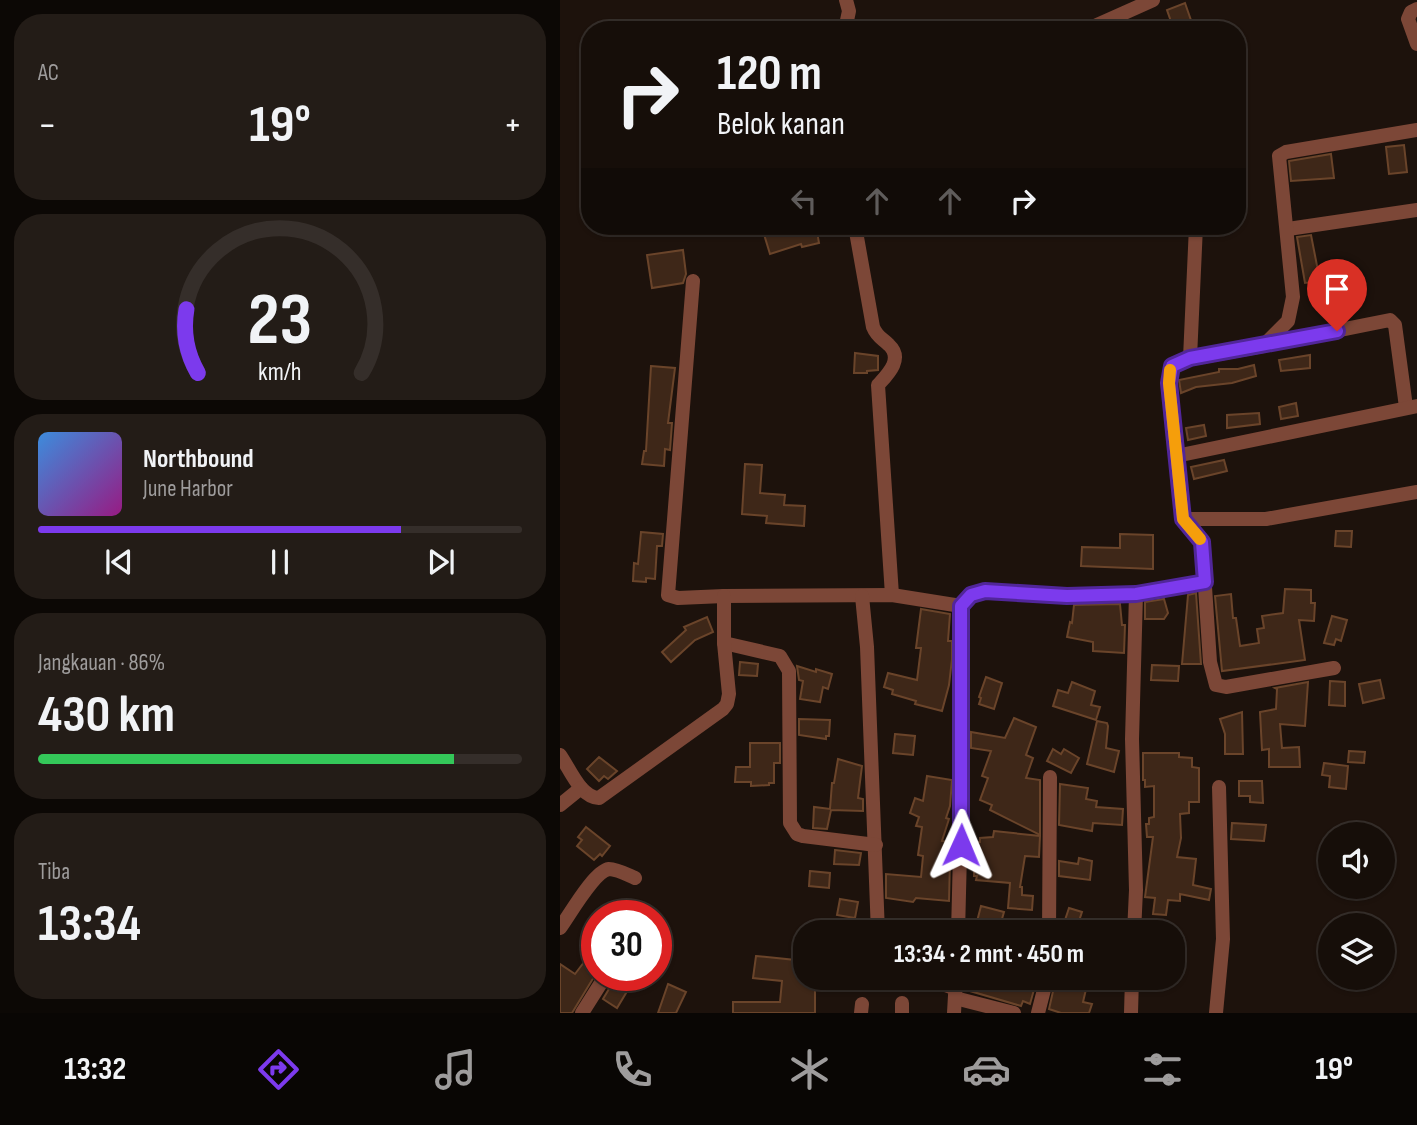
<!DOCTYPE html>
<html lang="id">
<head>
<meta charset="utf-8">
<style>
  :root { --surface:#160e09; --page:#231c17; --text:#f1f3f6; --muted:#9e9c9c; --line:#352e2a; --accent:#7c3aed }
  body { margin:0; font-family:"Sofia Sans Condensed",sans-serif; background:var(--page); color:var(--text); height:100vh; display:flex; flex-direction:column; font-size:26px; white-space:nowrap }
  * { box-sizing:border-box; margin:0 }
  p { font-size:23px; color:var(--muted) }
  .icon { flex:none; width:38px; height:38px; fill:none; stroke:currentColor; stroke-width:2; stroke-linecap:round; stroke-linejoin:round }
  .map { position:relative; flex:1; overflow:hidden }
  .details { display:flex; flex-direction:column; gap:14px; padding:14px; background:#0c0805; width:560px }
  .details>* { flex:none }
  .hud { position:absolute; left:21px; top:21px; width:665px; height:214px; border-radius:28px; box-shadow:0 2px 5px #0004,0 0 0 2px var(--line); background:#160e09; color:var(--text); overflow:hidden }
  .tools { position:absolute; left:758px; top:822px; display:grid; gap:14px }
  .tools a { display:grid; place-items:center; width:77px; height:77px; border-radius:50%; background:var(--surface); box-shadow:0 2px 5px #0004,0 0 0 2px var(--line); font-size:35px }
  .speed { position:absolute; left:21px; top:900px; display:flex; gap:14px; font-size:35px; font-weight:700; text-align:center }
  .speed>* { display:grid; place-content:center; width:91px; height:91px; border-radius:50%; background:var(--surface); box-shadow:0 2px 5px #0004,0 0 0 2px var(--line); line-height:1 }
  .speed .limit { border:10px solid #d22; background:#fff; color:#111 }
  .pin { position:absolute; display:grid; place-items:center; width:60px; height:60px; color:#fff; margin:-72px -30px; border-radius:50% 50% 50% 0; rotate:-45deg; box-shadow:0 0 7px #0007 }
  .pin .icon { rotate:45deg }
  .me { position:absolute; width:77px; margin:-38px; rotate:1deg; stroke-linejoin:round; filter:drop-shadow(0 0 5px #0008) }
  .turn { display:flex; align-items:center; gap:24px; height:147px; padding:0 21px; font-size:32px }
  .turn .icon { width:91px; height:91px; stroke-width:2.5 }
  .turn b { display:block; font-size:49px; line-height:60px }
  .lanes { display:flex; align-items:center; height:66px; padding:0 21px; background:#0003; justify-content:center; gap:35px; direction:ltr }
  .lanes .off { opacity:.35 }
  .big { font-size:52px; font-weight:700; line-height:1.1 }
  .details .tile { flex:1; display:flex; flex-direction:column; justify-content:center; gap:10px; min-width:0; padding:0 24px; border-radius:28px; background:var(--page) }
  .details .dial { align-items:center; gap:0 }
  .dial svg { height:182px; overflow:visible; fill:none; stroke:var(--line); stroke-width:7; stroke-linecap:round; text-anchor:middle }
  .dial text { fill:var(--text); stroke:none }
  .song { display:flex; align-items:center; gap:21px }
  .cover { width:84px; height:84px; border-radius:10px; background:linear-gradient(135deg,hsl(210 70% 55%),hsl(310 70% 35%)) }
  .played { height:7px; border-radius:4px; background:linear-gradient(90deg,var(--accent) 75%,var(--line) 75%) }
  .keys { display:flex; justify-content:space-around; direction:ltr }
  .heat { display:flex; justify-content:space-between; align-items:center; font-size:38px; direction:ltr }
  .charge { height:10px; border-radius:5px; background:linear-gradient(90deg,#34c759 86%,var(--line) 0) }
  .trip { position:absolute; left:233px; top:920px; width:392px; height:70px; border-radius:28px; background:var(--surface); box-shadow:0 2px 5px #0004,0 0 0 2px var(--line); font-weight:700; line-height:70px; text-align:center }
  .tab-bar { display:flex; height:112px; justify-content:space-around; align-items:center; background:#090604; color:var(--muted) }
  .tab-bar .icon { width:49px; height:49px }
  .tab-bar .selected { color:var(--accent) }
  .tab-bar b { font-size:32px; color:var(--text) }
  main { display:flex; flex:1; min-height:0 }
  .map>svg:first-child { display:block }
</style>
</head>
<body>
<main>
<section class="details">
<div class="tile"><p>AC</p>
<div class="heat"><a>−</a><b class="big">19°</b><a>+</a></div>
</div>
<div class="tile dial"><svg viewBox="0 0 100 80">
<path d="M14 69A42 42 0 1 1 86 69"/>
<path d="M14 69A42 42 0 0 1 9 41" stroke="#7c3aed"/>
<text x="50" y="56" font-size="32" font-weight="700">23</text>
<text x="50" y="72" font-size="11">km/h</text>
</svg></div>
<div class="tile">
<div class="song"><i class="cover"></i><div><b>Northbound</b><p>June Harbor</p></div></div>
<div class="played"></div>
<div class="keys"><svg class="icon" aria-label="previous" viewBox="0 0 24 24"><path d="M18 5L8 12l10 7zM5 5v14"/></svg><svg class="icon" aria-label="pause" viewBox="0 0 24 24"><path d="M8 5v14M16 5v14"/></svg><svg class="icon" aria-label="next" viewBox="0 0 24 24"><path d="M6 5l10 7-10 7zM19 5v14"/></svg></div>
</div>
<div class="tile"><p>Jangkauan · 86%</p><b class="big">430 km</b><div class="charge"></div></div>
<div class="tile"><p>Tiba</p><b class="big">13:34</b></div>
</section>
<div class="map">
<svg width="857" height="1013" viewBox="0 0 857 1013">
  <rect width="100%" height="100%" fill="#1d120c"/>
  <g fill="#3e2718" stroke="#6a442a" stroke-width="2">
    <path d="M 625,3 L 633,26 L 614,30 L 607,10 Z"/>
    <path d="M 844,145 L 847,172 L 829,174 L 826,147 Z"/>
    <path d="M 771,154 L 774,178 L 731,181 L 729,161 Z"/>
    <path d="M 226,226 L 256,226 L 259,243 L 242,247 L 241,244 L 210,254 L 203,231 Z"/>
    <path d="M 751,235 L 760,281 L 745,283 L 737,237 Z"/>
    <path d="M 123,250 L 126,274 L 123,283 L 92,288 L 87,255 Z"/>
    <path d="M 295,353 L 318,356 L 318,370 L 307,371 L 307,373 L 294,373 Z"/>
    <path d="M 750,355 L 750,368 L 721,371 L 719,360 Z"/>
    <path d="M 694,365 L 696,376 L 672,383 L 636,387 L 621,393 L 619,380 L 659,372 L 659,369 L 678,369 Z"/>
    <path d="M 91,366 L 115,368 L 108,423 L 112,423 L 110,450 L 105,449 L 104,466 L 82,464 L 84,451 L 86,451 Z"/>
    <path d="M 736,403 L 738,416 L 721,419 L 719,407 Z"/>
    <path d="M 699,413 L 700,424 L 667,428 L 667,415 Z"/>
    <path d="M 644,425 L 646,436 L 628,440 L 626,428 Z"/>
    <path d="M 664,460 L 667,471 L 634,479 L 631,467 Z"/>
    <path d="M 185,464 L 202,465 L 200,493 L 225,495 L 224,505 L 245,506 L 244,526 L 206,523 L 207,516 L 182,514 Z"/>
    <path d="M 776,531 L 792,531 L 791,547 L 775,546 Z"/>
    <path d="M 81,532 L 103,534 L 102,546 L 97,546 L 95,579 L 86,578 L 86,582 L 73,581 L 74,563 L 78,564 Z"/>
    <path d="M 560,534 L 593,535 L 593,569 L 521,566 L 522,547 L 560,548 Z"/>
    <path d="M 725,589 L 751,590 L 751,603 L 755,603 L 754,621 L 739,620 L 745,660 L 662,671 L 655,596 L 671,594 L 673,618 L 676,618 L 680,646 L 699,643 L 697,629 L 704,628 L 702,616 L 723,613 Z"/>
    <path d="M 636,593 L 641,664 L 622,664 L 628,595 Z"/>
    <path d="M 604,599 L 608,613 L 604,619 L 585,619 L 585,602 Z"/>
    <path d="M 560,604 L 562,625 L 565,625 L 564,653 L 533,651 L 533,642 L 507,637 L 510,622 L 512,623 L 514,605 Z"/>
    <path d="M 361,609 L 390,614 L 388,641 L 392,641 L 392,659 L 389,685 L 382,711 L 355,704 L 356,701 L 332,694 L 333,690 L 324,687 L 328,673 L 357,680 L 361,648 L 356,648 Z"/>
    <path d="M 772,616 L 787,620 L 781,641 L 776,639 L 774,645 L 764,643 Z"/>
    <path d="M 147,617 L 153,632 L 135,640 L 111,662 L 102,652 L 126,630 L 124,627 Z"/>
    <path d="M 180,662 L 198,664 L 197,676 L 179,675 Z"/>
    <path d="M 592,665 L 619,666 L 618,681 L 591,680 Z"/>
    <path d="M 237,666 L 256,672 L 256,669 L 272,674 L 268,689 L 263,687 L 260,702 L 240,699 L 243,681 L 239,680 Z"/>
    <path d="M 426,677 L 442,683 L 434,709 L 419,704 L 421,698 L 419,697 Z"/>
    <path d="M 820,680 L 824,698 L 803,703 L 799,684 Z"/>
    <path d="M 770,681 L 785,682 L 785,706 L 769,705 Z"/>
    <path d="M 512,682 L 535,691 L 531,705 L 540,707 L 536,720 L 493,706 L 498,690 L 508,693 Z"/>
    <path d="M 748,682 L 745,726 L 720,724 L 722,748 L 739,747 L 740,767 L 709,767 L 709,749 L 702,750 L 700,712 L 716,709 L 717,689 L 715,688 Z"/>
    <path d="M 682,712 L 683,754 L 665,754 L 665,734 L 660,719 Z"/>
    <path d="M 454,718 L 476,727 L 466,755 L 473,758 L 466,778 L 480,780 L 480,835 L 430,810 L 432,805 L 420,800 L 428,778 L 422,776 L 431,751 L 411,748 L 411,732 L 445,738 Z"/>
    <path d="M 239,719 L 270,720 L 269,736 L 266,736 L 266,739 L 239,735 Z"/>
    <path d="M 537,721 L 547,723 L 548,726 L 546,748 L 559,751 L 554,772 L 527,764 Z"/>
    <path d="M 335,734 L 355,736 L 353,755 L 333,753 Z"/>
    <path d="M 190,743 L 220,743 L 220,763 L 214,763 L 214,783 L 209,783 L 209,785 L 191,786 L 191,782 L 175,782 L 176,767 L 190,767 Z"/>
    <path d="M 493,749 L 501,754 L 504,749 L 519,758 L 511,773 L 487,761 Z"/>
    <path d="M 789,751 L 805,752 L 804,763 L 788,762 Z"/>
    <path d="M 583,753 L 619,753 L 619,757 L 632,758 L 632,767 L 639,768 L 639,802 L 629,802 L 629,813 L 620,814 L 621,838 L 617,857 L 636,859 L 633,885 L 651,889 L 649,900 L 620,894 L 620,901 L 608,900 L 606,915 L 593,914 L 595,898 L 585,897 L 593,837 L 587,837 L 586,824 L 589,824 L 589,818 L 594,817 L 594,786 L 585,787 L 585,780 L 583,780 Z"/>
    <path d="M 39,757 L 57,771 L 48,779 L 44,776 L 39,781 L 27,769 Z"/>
    <path d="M 278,759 L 302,766 L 298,798 L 303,799 L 303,811 L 271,810 L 267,829 L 253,828 L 254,807 L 270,809 L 272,783 L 274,783 Z"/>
    <path d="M 764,763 L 788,766 L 786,789 L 769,787 L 770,776 L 762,775 Z"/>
    <path d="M 367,776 L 392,780 L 390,806 L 386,818 L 389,819 L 382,841 L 390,842 L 387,861 L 390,861 L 389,901 L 356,898 L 353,902 L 326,898 L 326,874 L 361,877 L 363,856 L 358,855 L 362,827 L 356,826 L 359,817 L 350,813 L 355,798 L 363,801 Z"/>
    <path d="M 679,781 L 702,781 L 703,803 L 690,802 L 690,796 L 679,796 Z"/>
    <path d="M 500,784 L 528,788 L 526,799 L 537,801 L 536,807 L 563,809 L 562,825 L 533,823 L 532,831 L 499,825 Z"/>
    <path d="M 672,823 L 706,825 L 704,841 L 671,839 Z"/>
    <path d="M 26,827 L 50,846 L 42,856 L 40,854 L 34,860 L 17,846 L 22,840 L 18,837 Z"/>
    <path d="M 434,831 L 480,836 L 479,857 L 465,856 L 460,887 L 462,887 L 462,895 L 473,896 L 472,910 L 448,908 L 450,883 L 416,880 L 417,876 L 414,876 L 415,842 L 420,842 L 420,838 L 433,837 Z"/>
    <path d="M 275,850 L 301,853 L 299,865 L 274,864 Z"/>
    <path d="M 519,858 L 532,861 L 530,880 L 499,876 L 499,861 L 518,864 Z"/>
    <path d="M 250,871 L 270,873 L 269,888 L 249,886 Z"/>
    <path d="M 280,899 L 298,902 L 295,918 L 277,915 Z"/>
    <path d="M 421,906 L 444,912 L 438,933 L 414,933 Z"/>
    <path d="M 509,908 L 522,912 L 517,927 L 504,923 Z"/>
    <path d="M 37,945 L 37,972 L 12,1013 L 0,1013 L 0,964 L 15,974 Z"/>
    <path d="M 196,956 L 245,961 L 245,978 L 255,978 L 255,1013 L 173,1013 L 173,1002 L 220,1002 L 222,981 L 193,978 Z"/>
    <path d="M 416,978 L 454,978 L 475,986 L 470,1004 L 463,1001 L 461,1006 L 410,991 Z"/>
    <path d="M 496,978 L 527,985 L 523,1002 L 532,1004 L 529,1013 L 501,1013 L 489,1009 Z"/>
    <path d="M 55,979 L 69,988 L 57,1008 L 43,999 Z"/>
    <path d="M 108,984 L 126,992 L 116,1013 L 98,1013 Z"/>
  </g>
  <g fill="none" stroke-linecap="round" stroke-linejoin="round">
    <g stroke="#7c4737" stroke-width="14">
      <path d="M 857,9 L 851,12 L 848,19 L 857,44"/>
      <path d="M 285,30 L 289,11 L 286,0"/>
      <path d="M 526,30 L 593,0"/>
      <path d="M 295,226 L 313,327 C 317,337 322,338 329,345 C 344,359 327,375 318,385 L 332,595"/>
      <path d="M 728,229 L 857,210"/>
      <path d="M 133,281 L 108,595 L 118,598 L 164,596 L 332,595 L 401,606"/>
      <path d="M 705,345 L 830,320 L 835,325 L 846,407"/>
      <path d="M 630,358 L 636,226"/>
      <path d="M 616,456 L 857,406"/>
      <path d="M 623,519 L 706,519 L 857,492"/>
      <path d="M 302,596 L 307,647 L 318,933"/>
      <path d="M 164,643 L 220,656 L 229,671 L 230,823 L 237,834 L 243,836 L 316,845"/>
      <path d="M 774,668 L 666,687 L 656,685 L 650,662 L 642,542 L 623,519 L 609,374 L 612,366 L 620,361 L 703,346 L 728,321 L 733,297 L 719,156 L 726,152 L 857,130"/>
      <path d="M 0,755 C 10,769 20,797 39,798 L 163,709 L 167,704 L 169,694 L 164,643 L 164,596"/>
      <path d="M 0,805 L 21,788"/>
      <path d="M 0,928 C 9,916 34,871 49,869 C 57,869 68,875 75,878"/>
      <path d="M 398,933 L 402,773 L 401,606 L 411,595 L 424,591 L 507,596 L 576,594 L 645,582"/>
      <path d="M 489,933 L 490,777"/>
      <path d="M 574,933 L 576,890 L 572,739 L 576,594"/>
      <path d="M 366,978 L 396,989"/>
      <path d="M 395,998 L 454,1013"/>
      <path d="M 22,1013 L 46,975"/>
      <path d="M 301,1013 L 302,1004"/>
      <path d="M 342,1013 L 342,1003"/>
      <path d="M 394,1013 L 396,978"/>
      <path d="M 478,1013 L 487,978"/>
      <path d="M 571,1013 L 572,978"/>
      <path d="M 656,1013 L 663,939 L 659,787"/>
    </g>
  </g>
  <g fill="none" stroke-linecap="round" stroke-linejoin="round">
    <defs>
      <path id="route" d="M 401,845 L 401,606 L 411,595 L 425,591 L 507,596 L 576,594 L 645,582 L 642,542 L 623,519 L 609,383 L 612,366 L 630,358 L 777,331"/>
    </defs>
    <use href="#route" stroke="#51269a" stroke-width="18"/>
    <use href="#route" stroke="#7c3aed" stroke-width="12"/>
    <path stroke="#f59e0b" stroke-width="12" d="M 610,370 L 609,383 L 623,519 L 640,539"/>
  </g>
</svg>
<div class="tools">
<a><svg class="icon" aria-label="sound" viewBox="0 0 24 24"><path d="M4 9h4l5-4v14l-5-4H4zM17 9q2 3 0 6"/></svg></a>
<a><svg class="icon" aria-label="layers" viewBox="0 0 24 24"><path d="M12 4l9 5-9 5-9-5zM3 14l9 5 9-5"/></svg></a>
</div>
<div class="speed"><div class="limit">30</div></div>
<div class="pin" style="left:777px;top:331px;background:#d93025"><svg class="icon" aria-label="arrive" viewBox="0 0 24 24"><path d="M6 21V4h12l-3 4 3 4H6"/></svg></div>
<svg class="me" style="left:401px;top:845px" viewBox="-20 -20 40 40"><path d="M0-17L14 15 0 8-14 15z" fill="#7c3aed" stroke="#fff" stroke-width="4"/></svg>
<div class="trip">13:34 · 2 mnt · 450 m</div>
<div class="hud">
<div class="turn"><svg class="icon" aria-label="right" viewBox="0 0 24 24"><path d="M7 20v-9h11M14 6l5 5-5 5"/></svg><div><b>120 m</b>Belok kanan</div></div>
<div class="lanes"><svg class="icon off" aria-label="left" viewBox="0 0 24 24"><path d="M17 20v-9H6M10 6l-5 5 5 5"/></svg><svg class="icon off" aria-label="ahead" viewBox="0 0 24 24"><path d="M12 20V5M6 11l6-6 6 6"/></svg><svg class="icon off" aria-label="ahead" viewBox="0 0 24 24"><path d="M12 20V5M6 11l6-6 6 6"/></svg><svg class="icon" aria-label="right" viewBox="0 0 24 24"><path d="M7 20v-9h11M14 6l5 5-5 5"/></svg></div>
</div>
</div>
</main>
<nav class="tab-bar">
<b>13:32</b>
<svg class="icon selected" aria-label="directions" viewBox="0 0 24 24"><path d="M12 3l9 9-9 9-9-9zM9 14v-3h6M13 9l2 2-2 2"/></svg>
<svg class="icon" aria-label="music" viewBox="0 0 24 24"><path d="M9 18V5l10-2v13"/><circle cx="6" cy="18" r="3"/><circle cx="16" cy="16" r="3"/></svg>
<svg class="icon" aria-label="phone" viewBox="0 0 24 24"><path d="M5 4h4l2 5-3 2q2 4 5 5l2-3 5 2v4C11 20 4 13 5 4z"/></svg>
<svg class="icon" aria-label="climate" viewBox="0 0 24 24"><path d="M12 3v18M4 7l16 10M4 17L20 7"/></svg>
<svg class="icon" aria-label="car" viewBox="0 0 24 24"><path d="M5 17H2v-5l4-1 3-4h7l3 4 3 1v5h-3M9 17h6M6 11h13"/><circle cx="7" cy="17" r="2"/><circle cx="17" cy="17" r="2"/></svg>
<svg class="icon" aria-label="filters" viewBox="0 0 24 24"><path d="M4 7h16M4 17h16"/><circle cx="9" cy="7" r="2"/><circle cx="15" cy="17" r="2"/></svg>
<b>19°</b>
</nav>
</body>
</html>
